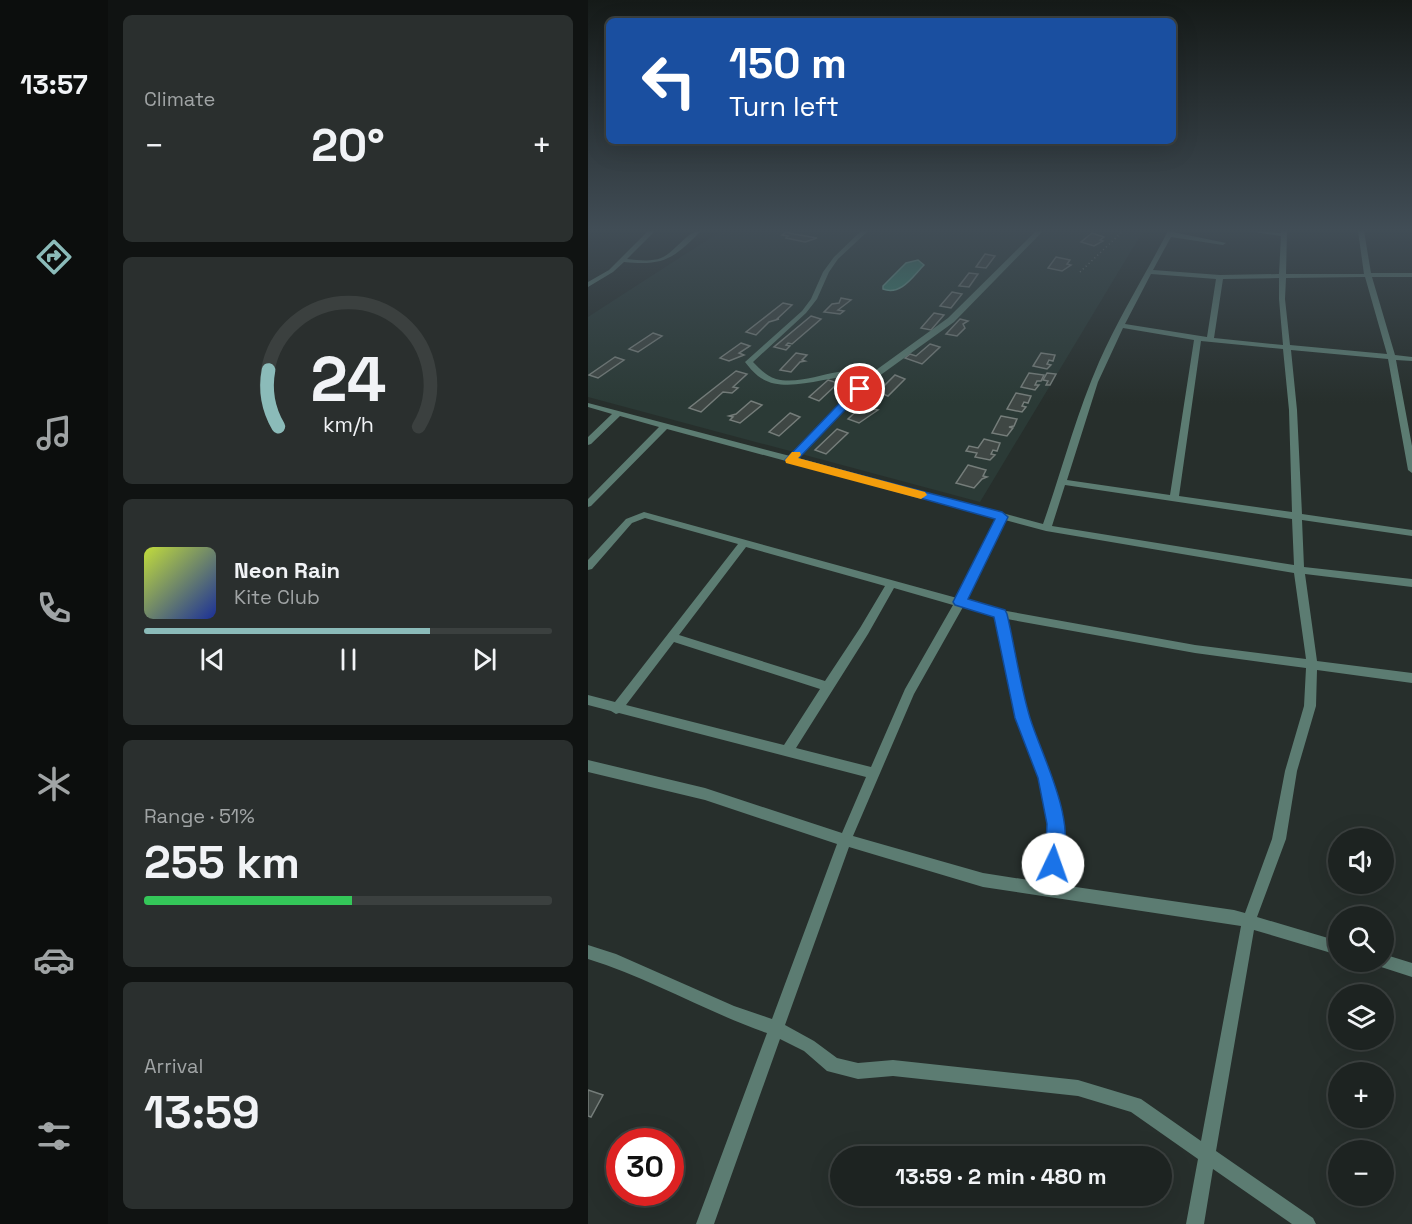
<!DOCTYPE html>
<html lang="en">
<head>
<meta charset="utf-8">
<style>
  :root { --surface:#1d2321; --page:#2a2f2e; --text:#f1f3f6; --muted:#a0a4a5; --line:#3b403f; --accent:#8bbbb9 }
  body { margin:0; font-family:"Space Grotesk",sans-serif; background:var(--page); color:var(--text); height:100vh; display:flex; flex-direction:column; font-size:22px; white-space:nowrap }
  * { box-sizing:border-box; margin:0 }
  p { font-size:20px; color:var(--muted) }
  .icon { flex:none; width:33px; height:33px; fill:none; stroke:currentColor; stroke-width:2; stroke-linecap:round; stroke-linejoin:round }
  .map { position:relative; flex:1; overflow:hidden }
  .sheet { display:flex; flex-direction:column; gap:15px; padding:15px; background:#101312; width:480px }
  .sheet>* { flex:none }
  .banner { position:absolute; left:18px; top:18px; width:570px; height:126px; border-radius:9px; box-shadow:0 6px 24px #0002,0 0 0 2px var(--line); background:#1a4fa0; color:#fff; overflow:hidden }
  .fabs { position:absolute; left:740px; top:828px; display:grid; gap:12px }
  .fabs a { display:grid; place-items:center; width:66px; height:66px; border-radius:50%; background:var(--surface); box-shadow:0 6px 24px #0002,0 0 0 2px var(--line); font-size:30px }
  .speed { position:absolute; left:18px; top:1128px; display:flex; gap:12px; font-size:30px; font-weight:700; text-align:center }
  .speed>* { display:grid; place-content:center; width:78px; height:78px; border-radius:50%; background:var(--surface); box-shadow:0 6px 24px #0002,0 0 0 2px var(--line); line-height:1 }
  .speed .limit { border:9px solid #d22; background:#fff; color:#111 }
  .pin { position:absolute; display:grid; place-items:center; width:51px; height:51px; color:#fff; margin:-26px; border:3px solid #fff; border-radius:50%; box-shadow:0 2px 6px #0007 }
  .me { position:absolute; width:66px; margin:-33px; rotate:3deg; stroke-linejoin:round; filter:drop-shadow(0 0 4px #0008) }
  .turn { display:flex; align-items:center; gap:21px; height:126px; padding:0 24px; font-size:27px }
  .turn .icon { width:78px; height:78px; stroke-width:2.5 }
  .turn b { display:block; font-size:42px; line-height:51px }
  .big { font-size:45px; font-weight:700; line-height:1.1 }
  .sheet .card { flex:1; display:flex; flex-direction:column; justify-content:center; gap:9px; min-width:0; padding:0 21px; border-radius:9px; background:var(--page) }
  .sheet .dial { align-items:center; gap:0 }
  .dial svg { height:156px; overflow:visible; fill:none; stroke:var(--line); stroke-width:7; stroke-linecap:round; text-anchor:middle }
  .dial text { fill:var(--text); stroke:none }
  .song { display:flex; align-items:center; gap:18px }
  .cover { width:72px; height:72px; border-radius:9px; background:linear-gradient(135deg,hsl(70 70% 55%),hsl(230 70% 35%)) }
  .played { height:6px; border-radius:3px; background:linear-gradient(90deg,var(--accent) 70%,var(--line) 70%) }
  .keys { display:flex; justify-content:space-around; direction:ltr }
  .heat { display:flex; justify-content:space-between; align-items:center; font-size:33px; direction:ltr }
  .charge { height:9px; border-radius:4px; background:linear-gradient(90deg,#34c759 51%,var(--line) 0) }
  .trip { position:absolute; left:242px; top:1146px; width:342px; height:60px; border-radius:30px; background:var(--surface); box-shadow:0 6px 24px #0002,0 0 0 2px var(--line); font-weight:700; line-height:60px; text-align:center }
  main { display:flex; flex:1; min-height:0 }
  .menu { display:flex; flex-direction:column; width:108px; justify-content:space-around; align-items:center; background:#0c0e0d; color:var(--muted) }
  .menu .icon { width:42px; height:42px }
  .menu .current { color:var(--accent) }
  .menu b { font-size:27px; color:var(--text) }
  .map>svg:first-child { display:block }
</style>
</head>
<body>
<main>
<nav class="menu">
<b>13:57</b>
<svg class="icon current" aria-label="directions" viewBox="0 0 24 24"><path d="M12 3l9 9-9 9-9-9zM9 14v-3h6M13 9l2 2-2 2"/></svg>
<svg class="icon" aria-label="music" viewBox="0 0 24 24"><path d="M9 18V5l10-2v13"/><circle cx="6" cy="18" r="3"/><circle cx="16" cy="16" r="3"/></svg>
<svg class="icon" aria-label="phone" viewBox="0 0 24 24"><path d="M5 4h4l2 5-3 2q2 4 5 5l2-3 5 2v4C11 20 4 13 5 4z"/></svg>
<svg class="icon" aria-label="climate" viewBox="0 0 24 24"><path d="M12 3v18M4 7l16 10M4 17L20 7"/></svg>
<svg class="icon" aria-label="car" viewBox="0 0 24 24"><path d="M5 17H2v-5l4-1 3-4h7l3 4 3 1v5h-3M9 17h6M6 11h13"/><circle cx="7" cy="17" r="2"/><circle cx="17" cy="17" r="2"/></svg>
<svg class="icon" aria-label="filters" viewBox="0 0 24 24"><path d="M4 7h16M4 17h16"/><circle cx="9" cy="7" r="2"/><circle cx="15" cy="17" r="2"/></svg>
</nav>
<section class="sheet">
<div class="card"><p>Climate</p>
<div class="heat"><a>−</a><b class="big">20°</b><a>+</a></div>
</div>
<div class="card dial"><svg viewBox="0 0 100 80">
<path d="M14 69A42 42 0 1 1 86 69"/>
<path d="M14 69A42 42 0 0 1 9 40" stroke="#8bbbb9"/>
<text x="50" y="56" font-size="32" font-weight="700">24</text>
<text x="50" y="72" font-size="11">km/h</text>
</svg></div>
<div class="card">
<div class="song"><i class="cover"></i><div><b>Neon Rain</b><p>Kite Club</p></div></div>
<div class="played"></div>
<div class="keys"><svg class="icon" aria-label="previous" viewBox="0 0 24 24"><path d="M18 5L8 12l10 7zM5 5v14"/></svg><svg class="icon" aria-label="pause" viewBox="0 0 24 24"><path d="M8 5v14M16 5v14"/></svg><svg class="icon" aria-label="next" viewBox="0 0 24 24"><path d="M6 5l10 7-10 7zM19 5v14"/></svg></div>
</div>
<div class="card"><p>Range · 51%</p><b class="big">255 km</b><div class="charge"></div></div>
<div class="card"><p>Arrival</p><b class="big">13:59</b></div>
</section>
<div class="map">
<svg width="824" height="1224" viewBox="0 0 824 1224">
  <rect width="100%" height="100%" fill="#272f2c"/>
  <path fill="#2b3a36" d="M 133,231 L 555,231 L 392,502 L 0,397 L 0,317 Z"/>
  <path fill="#3c8f79" stroke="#71ac9d" stroke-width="1.5" d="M 330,260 L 336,265 C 325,276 313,296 295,289 L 295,286 L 318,263 Z"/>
  <g fill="#3f4744" stroke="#757d7a" stroke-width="1.5">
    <path d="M 198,232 L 206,234 L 229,238 L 217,242 L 198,238 L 200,236 L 194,235 Z"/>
    <path d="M 504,233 L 516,237 L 512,240 L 515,241 L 506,246 L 493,242 Z"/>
    <path d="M 397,254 L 407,256 L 398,268 L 388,267 Z"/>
    <path d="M 468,257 L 482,260 L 479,264 L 483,265 L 474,271 L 460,268 Z"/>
    <path d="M 381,273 L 390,274 L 381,287 L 371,286 Z"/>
    <path d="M 364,292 L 374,294 L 363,308 L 352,306 Z"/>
    <path d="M 253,298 L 263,300 L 250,310 L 256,311 L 252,314 L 236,312 L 244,304 L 251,303 Z"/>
    <path d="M 195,303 L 204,305 L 189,319 L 191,319 L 181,322 L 168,335 L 158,332 Z"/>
    <path d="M 346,313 L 356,315 L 343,330 L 333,328 Z"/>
    <path d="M 223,316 L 233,319 L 204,344 L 200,343 L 198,345 L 202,346 L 198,350 L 186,347 Z"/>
    <path d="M 372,319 L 380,321 L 375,324 L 377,328 L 369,336 L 358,334 Z"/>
    <path d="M 65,333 L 74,336 L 50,352 L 41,349 Z"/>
    <path d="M 153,343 L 162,346 L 151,353 L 156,355 L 141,361 L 132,358 Z"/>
    <path d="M 342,344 L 352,347 L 334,364 L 317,358 L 322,354 L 328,356 Z"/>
    <path d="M 208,353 L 219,355 L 214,360 L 217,361 L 212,362 L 203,372 L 192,370 Z"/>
    <path d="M 453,353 L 467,355 L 465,361 L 461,360 L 459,364 L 463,365 L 459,369 L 445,366 Z"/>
    <path d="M 27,357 L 36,360 L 10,378 L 1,375 Z"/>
    <path d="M 148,371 L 159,374 L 145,387 L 150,388 L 144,393 L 135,392 L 113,412 L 101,408 Z"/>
    <path d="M 441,373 L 456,375 L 453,381 L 449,381 L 447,385 L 451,385 L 447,390 L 433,387 Z"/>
    <path d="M 459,373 L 468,374 L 462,385 L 458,385 L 460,381 L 455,380 Z"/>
    <path d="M 307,375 L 317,379 L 300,396 L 290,392 Z"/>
    <path d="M 240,380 L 250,383 L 231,401 L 221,397 Z"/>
    <path d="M 428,393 L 443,396 L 440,403 L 436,402 L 434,406 L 438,407 L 434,412 L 419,409 Z"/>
    <path d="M 163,401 L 174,405 L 152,423 L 142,420 L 145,417 L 141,416 L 148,414 Z"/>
    <path d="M 279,401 L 289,405 L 285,409 L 290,410 L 271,423 L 260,419 Z"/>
    <path d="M 202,413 L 212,417 L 191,436 L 181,432 Z"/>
    <path d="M 413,416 L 429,419 L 426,426 L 421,427 L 425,428 L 419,436 L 404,433 Z"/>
    <path d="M 249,429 L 260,433 L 238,454 L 227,450 Z"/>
    <path d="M 396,439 L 412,443 L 409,451 L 405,450 L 403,454 L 407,455 L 402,460 L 387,457 L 389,453 L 378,451 L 381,446 L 390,448 Z"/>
    <path d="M 380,465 L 398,470 L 395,476 L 399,477 L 394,479 L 386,488 L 368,483 Z"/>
    <path d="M 0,1090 L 15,1095 L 3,1117 L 0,1116 Z"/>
  </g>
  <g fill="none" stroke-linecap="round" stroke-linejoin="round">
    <path stroke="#7e8482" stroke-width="1.5" stroke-dasharray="1 3" stroke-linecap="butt" d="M 492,272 L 535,231"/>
    <g fill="#5c7c72" fill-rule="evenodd">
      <path d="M 60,231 L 67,231 L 39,259 C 50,260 63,262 73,258 C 88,252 98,231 113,231 C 85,259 76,266 36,262 L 25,272 L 0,287 L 0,282 L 21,270 Z"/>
      <path d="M 273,231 L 280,231 L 250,259 L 241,272 L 229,299 L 218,313 L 165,362 C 172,369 178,376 188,379 C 208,384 231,375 250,372 C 262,370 272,371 284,373 L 360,318 L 448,231 L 455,231 L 366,322 L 287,379 L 210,458 L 455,524 C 474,470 488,415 511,362 C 531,317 557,275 580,231 L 638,243 L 635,245 L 583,237 L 565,270 L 632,275 L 691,274 L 693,236 L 660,231 L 693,233 L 693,231 L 699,231 L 698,274 L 776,274 L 770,231 L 776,231 L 783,273 L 824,273 L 824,277 L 784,277 L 807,355 L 824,357 L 824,361 L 808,360 L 824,446 L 824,473 L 820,470 L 800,359 L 703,350 L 709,410 L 714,514 L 824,530 L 824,536 L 714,520 L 716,567 L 824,579 L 824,587 L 717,574 L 729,661 L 824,673 L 824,683 L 729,670 L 728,706 L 709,771 L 698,839 L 669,917 L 750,941 L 750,955 L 666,930 L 628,1151 L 725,1218 L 728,1224 L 704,1224 L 625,1169 L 616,1224 L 598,1224 L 610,1159 L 543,1112 L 490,1096 L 305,1076 L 270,1079 L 239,1071 L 216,1051 L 192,1039 L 126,1224 L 108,1224 L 179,1033 C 118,1012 62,978 0,959 L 0,945 L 28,954 L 146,1006 L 184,1019 L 249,844 L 117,800 L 0,772 L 0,760 L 117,788 L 254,833 L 278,777 L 31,713 L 28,714 L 23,711 L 0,705 L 0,695 L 27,702 L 150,544 L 57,518 L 44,523 L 4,569 L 0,570 L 0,560 L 38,519 L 56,512 L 369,598 L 409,518 L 79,429 L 3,506 L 0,507 L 0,499 L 71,427 L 32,416 L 3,444 L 0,445 L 0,437 L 24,414 L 0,407 L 0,403 L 202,456 L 279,377 C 246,371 198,398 170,376 C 165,372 161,367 157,362 L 214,311 L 223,299 L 235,272 L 246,257 ZM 563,274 L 628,279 L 619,337 L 537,324 ZM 777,277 L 799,354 L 702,345 L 697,299 L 698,278 ZM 691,278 L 691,299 L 695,345 L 626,338 L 635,279 ZM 535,328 L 606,340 L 582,495 L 479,480 L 510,382 ZM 613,341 L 695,349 L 701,410 L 704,512 L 591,496 ZM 477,485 L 704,519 L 706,565 L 464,526 ZM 417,520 L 458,531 L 706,573 L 718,659 L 607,645 L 413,610 L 378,600 ZM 158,547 L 297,586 L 272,628 L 237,681 L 91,635 ZM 306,588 L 365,605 L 317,689 L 283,767 L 208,748 L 280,634 ZM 375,607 L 408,617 L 428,718 L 452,779 L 462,824 L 458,864 L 460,883 L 395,873 L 265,836 L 326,694 ZM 419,619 L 607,653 L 718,668 L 716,706 L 697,771 L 684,839 L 657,913 L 646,910 L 474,885 L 472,864 L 474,824 L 464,779 L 440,718 ZM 86,642 L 232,689 L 196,745 L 38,705 ZM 261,847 L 395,887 L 653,926 L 613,1141 L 553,1099 L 490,1080 L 305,1060 L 270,1063 L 249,1058 L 226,1041 L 197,1025 Z"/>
      <path d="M 795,954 L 824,963 L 824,977 L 790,966 L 788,962 L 795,962 Z"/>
    </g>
  </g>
  <linearGradient id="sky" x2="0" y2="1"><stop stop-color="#151a18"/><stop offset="0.57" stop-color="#414d56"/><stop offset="1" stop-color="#414d56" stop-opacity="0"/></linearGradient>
  <rect width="824" height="403" fill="url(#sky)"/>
  <path fill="#1a73e8" stroke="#114b97" stroke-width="1.5" d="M 268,386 L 277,389 L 210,459 L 414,512 L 420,517 L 380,599 L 417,610 L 419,614 C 427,648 432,685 442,718 C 456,762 491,823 472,870 L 465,872 L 459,870 L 457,864 L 459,824 L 450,778 L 427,718 L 406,617 L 367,605 L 365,602 L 407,519 L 197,460 Z"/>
  <path fill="#f59e0b" d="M 204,452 L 212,452 L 213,455 L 210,458 L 337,492 L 339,495 L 333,499 L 198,463 L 197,460 Z"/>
</svg>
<div class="fabs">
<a><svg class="icon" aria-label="sound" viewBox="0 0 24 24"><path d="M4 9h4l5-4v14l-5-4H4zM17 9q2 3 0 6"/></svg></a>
<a><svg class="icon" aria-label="search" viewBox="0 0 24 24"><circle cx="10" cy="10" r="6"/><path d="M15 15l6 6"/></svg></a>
<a><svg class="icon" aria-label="layers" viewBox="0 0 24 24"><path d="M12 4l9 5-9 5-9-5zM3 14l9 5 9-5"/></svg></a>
<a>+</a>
<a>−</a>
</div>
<div class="speed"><div class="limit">30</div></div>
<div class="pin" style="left:272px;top:389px;background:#d93025"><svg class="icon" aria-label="arrive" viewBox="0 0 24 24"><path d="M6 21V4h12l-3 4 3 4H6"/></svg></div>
<svg class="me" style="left:465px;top:864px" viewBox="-20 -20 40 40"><circle r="19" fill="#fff"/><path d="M0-13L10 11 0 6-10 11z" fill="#1a73e8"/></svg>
<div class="trip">13:59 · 2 min · 480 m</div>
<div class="banner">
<div class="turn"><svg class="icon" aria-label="left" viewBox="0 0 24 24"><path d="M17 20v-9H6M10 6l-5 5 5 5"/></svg><div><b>150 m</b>Turn left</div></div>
</div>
</div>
</main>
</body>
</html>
